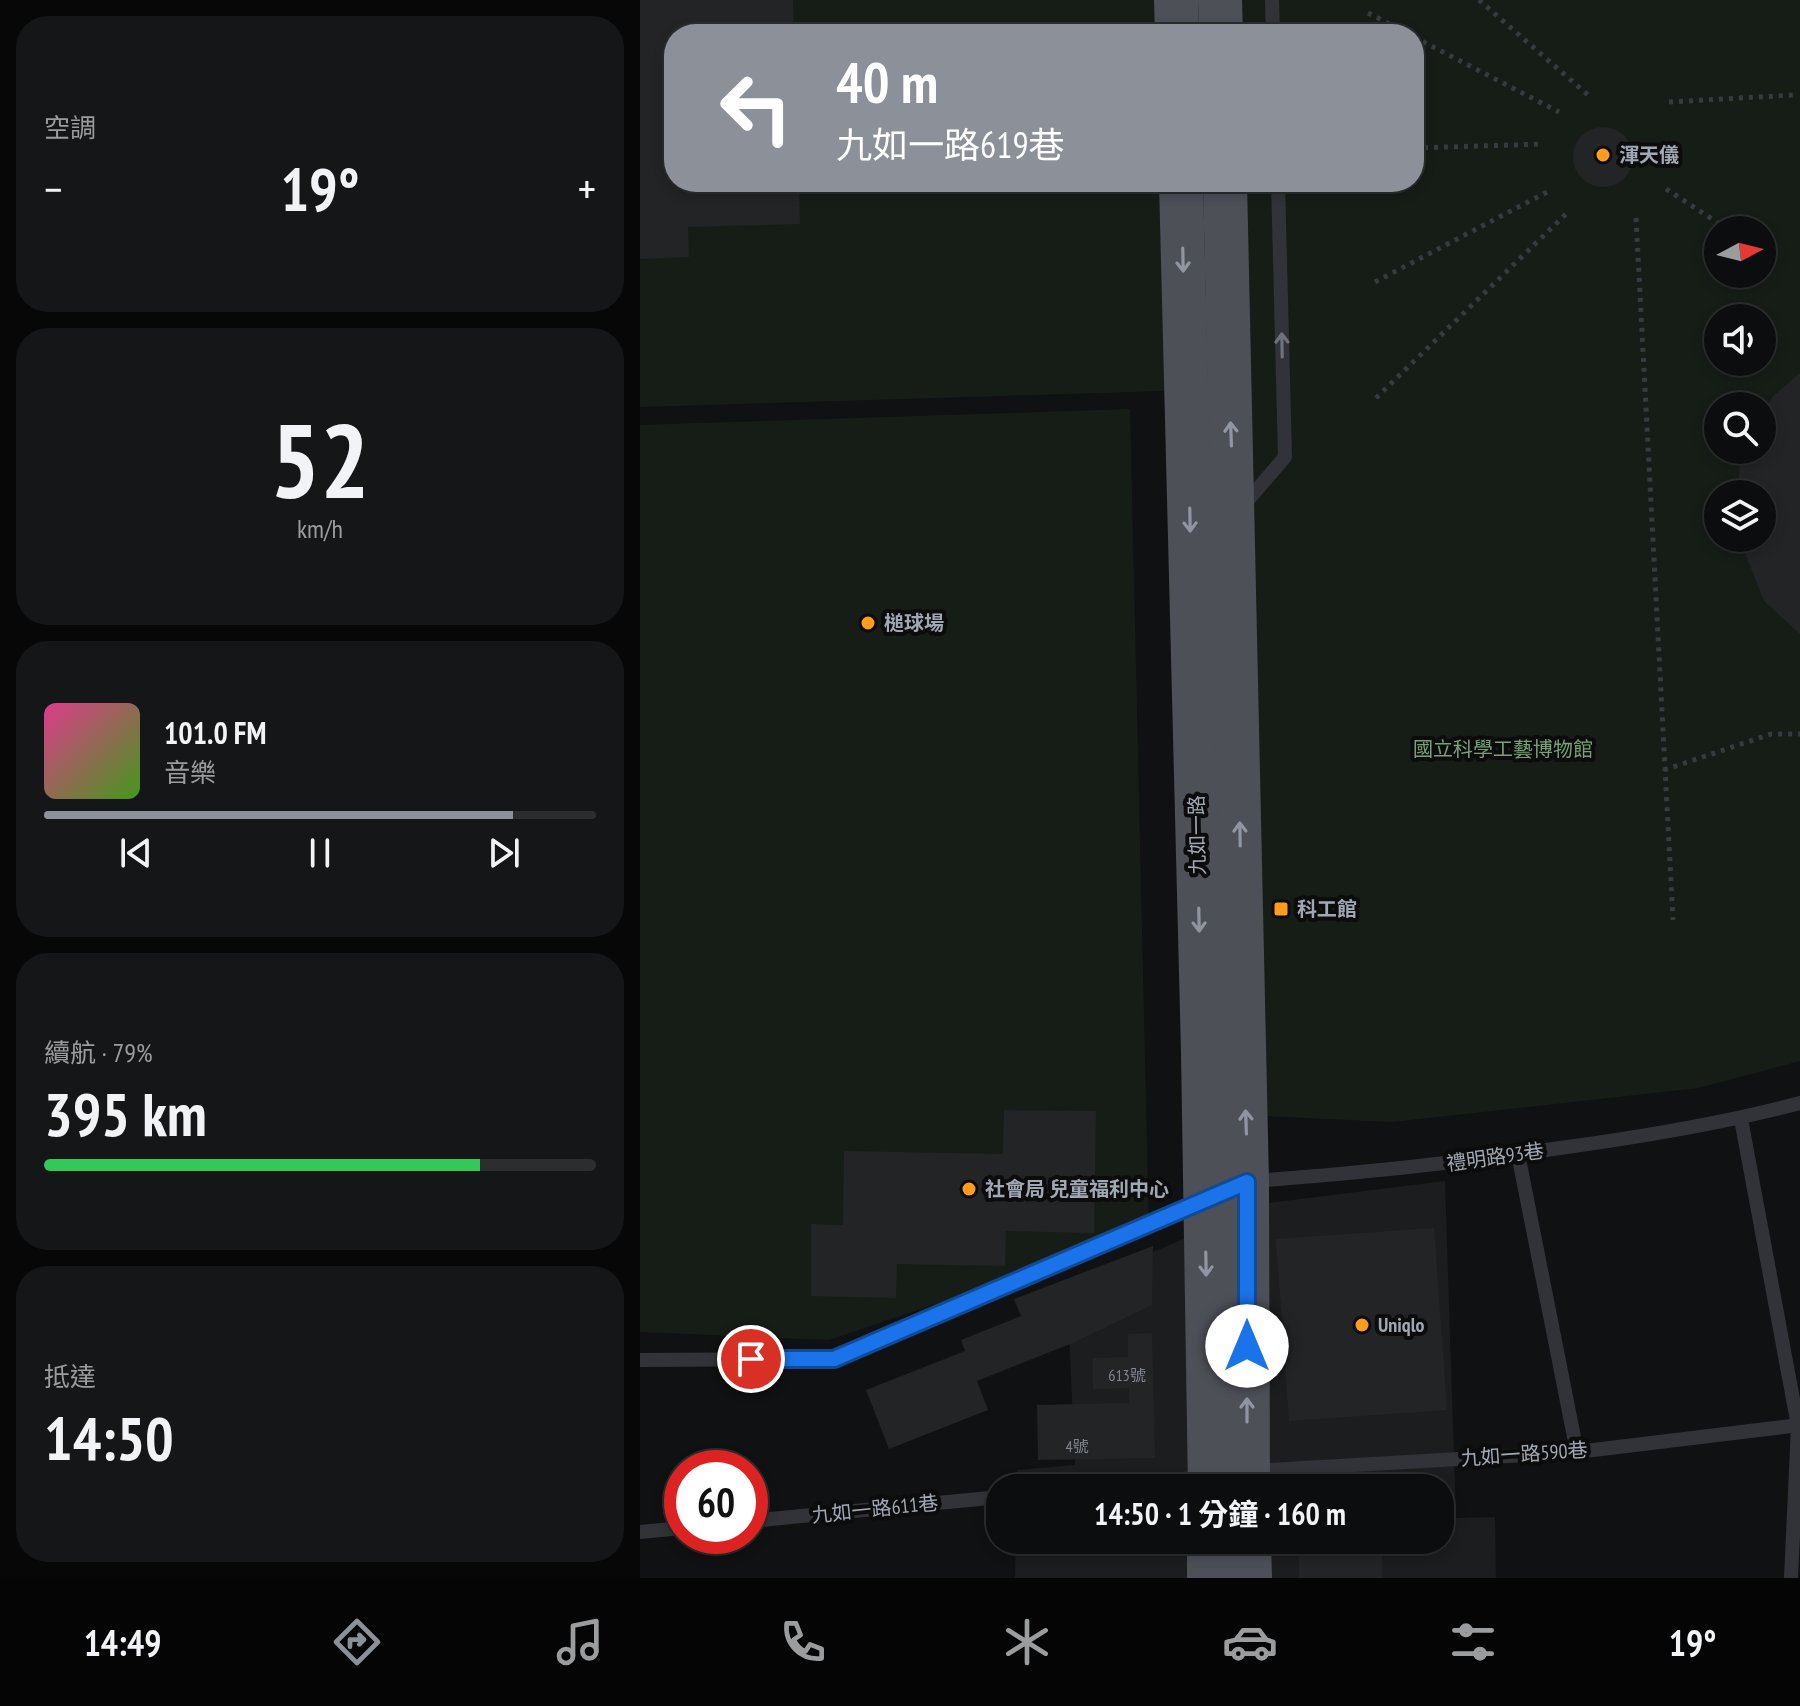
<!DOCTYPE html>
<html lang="zh-TW">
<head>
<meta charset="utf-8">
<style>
  :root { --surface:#0c0d0e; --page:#151617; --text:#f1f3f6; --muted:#9a9c9e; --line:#2c2d2e; --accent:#8c9099 }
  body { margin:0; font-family:"PT Sans Narrow","Noto Sans TC",sans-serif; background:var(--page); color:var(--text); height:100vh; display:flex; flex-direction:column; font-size:30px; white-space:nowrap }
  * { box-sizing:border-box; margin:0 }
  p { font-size:26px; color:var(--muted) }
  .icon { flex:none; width:44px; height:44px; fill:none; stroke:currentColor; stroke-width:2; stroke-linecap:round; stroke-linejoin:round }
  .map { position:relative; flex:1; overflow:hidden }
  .sheet { display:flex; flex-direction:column; gap:16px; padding:16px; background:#070708; width:640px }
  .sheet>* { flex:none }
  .guide { position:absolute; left:24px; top:24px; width:760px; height:168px; border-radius:32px; box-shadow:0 4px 12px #0003,0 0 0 2px var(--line); background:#8c9099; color:#fff; overflow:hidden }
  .needle { width:52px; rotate:83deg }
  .buttons { position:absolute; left:1064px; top:216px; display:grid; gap:16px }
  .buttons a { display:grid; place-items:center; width:72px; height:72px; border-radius:50%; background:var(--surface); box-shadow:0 4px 12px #0003,0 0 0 2px var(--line); font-size:40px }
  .speed { position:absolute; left:24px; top:1450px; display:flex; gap:16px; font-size:40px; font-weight:700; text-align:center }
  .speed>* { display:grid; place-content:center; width:104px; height:104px; border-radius:50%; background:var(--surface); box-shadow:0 4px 12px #0003,0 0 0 2px var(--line); line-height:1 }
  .speed .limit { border:12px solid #d22; background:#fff; color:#111 }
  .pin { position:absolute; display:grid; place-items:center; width:68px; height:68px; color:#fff; margin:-34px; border:4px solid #fff; border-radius:50%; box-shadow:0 2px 8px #0007 }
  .me { position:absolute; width:88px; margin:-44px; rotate:0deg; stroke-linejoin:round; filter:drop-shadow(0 0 6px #0008) }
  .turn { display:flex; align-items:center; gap:28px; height:168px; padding:0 40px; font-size:36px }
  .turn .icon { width:104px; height:104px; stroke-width:2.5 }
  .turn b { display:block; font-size:56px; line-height:68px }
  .big { font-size:60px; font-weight:700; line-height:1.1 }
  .sheet .widget { flex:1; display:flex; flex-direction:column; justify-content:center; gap:12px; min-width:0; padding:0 28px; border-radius:32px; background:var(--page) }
  .sheet .dial { align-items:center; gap:0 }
  .dial b { font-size:104px; line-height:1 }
  .song { display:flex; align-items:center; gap:24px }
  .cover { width:96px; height:96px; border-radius:12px; background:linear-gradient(135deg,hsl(330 70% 55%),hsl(100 70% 35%)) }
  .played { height:8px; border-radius:4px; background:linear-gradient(90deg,var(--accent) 85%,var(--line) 85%) }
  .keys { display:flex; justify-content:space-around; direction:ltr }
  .heat { display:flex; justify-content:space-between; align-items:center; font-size:44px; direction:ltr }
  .charge { height:12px; border-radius:6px; background:linear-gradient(90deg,#34c759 79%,var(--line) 0) }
  .trip { position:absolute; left:346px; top:1474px; width:468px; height:80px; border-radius:32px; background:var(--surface); box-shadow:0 4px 12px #0003,0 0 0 2px var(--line); font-weight:700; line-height:80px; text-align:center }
  .menu { display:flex; height:128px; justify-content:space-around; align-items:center; background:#050506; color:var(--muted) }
  .menu .icon { width:56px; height:56px }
  .menu .active { color:var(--accent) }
  .menu b { font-size:36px; color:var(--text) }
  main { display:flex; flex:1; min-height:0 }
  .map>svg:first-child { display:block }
</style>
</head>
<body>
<main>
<section class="sheet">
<div class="widget"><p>空調</p>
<div class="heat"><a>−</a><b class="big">19°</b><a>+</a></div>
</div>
<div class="widget dial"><b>52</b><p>km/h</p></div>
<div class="widget">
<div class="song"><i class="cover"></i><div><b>101.0 FM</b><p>音樂</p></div></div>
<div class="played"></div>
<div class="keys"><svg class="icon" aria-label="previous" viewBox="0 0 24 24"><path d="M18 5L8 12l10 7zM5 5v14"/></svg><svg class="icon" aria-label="pause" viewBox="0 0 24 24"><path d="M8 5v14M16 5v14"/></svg><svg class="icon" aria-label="next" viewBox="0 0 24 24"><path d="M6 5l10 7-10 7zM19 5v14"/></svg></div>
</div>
<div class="widget"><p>續航 · 79%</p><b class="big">395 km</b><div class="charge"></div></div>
<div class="widget"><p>抵達</p><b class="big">14:50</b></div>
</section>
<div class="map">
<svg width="1160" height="1578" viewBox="0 0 1160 1578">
  <rect width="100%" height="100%" fill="#101112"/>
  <path fill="#1c1d1f" d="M 805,1181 L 816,1518 L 855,1517 L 856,1578 L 375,1578 L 376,1540 L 800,1540 L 800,1488 L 377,1488 L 377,1470 L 435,1465 L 427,1289 L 627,1203 Z"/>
  <g fill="#161d17" fill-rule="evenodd">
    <path d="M 0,0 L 1160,0 L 1160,1061 L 1059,1088 L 752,1122 L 585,1114 L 554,390 L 0,407 ZM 34,34 L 774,34 L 774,182 L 34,182 ZM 1078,230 L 1122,230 L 1122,274 L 1078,274 ZM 1078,318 L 1122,318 L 1122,362 L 1078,362 ZM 1078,406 L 1122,406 L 1122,450 L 1078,450 ZM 1078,494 L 1122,494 L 1122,538 L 1078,538 Z"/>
    <path d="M 490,409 L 509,1232 L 189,1340 L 0,1332 L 0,425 Z"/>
  </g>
  <g fill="#232426">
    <path d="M 0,0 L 153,0 L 154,34 L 34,34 L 34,182 L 159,182 L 160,224 L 48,227 L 49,257 L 0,259 Z"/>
    <circle cx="963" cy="157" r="30"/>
    <path d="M 1160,373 L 1160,634 L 1124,601 L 1099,538 L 1122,538 L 1122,494 L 1098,494 L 1100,461 L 1106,450 L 1122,450 L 1122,417 L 1132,397 Z"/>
    <path d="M 364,1110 L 456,1111 L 454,1233 L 366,1231 L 365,1266 L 257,1264 L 256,1298 L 171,1296 L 171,1224 L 203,1225 L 204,1151 L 363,1154 Z"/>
    <path d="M 794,1228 L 807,1410 L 649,1421 L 636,1239 Z"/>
    <path d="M 513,1246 L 512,1305 L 435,1342 L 337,1381 L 348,1410 L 249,1449 L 226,1390 L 325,1351 L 321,1340 L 381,1316 L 374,1299 Z"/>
    <path d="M 512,1333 L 515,1458 L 398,1460 L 397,1405 L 489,1403 L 489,1388 L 453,1389 L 453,1358 L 488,1357 L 488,1334 Z"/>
    <path d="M 741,1484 L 741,1488 L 655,1488 L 655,1485 Z"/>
    <rect x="659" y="1540" width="83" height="38"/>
  </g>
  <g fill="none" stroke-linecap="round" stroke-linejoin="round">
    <g stroke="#373a3f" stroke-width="5" stroke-dasharray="4 6" stroke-linecap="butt">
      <path d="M 839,0 L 948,95"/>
      <path d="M 728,13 L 769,34"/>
      <path d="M 774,37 L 919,112"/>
      <path d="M 1029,102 L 1154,95"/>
      <path d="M 774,148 L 903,144"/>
      <path d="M 1026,189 L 1089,230"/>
      <path d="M 996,218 L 1033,920"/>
      <path d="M 735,282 L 909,191"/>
      <path d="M 736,398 L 928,212"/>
      <path d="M 1024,770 L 1131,734 L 1160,734"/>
    </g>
    <g stroke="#313338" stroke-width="14">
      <path d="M 632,0 L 633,34"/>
      <path d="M 602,507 L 645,457 L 638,182"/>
      <path d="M 1101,1119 L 1158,1426 L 1151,1578"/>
      <path d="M 878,1154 L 937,1452"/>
      <path d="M 611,1181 C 715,1174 817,1163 920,1148 C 1001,1137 1081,1124 1160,1103"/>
      <path d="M 0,1360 L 194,1359 L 558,1202"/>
      <path d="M 612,1471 L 937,1452 L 1160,1425"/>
      <path d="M 449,1488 L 564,1477"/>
      <path d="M 110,1521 L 360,1497"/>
      <path d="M 0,1532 L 42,1528"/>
    </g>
    <g stroke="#4d5057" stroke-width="44">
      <path d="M 536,0 L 537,34"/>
      <path d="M 580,0 L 581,34"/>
      <path d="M 541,182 L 563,1052 L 570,1488"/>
      <path d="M 585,182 L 607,1182 L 608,1488"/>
      <path d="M 609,1540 L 610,1578"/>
      <path d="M 569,1578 L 569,1540"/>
    </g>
  </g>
  <defs><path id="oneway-shaft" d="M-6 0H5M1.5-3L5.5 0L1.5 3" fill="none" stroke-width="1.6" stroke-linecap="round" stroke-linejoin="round" transform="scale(2)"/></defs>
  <g stroke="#8f96a1">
    <use href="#oneway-shaft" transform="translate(543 260) rotate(89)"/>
    <use href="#oneway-shaft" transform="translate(591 434) rotate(-92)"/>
    <use href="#oneway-shaft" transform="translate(550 520) rotate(89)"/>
    <use href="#oneway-shaft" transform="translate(600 834) rotate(-91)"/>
    <use href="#oneway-shaft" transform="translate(559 920) rotate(89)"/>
    <use href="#oneway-shaft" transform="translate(606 1122) rotate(-92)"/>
    <use href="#oneway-shaft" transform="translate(566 1264) rotate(89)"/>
    <use href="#oneway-shaft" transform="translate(607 1410) rotate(-90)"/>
  </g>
  <use stroke="#6e737c" href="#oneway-shaft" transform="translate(642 345) rotate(-91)"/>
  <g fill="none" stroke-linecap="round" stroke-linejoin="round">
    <defs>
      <path id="route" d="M 111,1359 L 194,1359 L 607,1182 L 607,1346"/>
    </defs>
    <use href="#route" stroke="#114b97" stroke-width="20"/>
    <use href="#route" stroke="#1a73e8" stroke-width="14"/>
  </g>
  <g fill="#ff9c1c" stroke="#0c0c0d" stroke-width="3">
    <circle cx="963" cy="155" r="8"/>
    <circle cx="228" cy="623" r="8"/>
    <rect x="633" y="901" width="16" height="16" rx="4"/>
    <circle cx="329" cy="1189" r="8"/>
    <circle cx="722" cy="1325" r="8"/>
  </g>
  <g text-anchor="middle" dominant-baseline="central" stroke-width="8" stroke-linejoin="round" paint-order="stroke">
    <g font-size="16" fill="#808690">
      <text x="487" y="1375">613號</text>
      <text x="437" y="1446">4號</text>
    </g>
    <g font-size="20" font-weight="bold" fill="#a0a8b4" stroke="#0c0c0d" text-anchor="start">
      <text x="979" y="155">渾天儀</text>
      <text x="244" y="623">槌球場</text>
      <text x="657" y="909">科工館</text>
      <text x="345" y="1189">社會局 兒童福利中心</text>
      <text x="738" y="1325">Uniqlo</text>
    </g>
    <g font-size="20" fill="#77a275" stroke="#0c0c0d">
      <text x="863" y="749">國立科學工藝博物館</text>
    </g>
    <g font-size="20" fill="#a0a8b4" stroke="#0c0c0d">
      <text transform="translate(557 835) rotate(-91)">九如一路</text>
      <text transform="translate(855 1157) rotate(-8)">禮明路93巷</text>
      <text transform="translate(884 1454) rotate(-4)">九如一路590巷</text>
      <text transform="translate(235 1509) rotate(-6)">九如一路611巷</text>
    </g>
  </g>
</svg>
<div class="buttons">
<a><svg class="needle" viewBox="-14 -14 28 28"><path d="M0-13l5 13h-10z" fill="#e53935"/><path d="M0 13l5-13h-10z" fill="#9a9c9e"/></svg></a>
<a><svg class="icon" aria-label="sound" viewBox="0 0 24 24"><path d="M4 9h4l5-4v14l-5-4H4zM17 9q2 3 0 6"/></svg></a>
<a><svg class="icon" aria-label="search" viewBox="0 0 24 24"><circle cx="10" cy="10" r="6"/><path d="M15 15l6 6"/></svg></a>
<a><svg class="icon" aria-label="layers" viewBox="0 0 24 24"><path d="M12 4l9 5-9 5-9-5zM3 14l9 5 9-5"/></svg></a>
</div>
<div class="speed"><div class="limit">60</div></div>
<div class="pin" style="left:111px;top:1359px;background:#d93025"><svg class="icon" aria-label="arrive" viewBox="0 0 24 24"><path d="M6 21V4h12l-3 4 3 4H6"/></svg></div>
<svg class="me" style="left:607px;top:1346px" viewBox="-20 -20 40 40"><circle r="19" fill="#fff"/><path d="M0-13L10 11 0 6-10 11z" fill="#1a73e8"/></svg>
<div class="trip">14:50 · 1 分鐘 · 160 m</div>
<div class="guide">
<div class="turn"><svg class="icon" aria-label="left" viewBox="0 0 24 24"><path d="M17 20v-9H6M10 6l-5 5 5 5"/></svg><div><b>40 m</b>九如一路619巷</div></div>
</div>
</div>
</main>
<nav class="menu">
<b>14:49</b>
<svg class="icon active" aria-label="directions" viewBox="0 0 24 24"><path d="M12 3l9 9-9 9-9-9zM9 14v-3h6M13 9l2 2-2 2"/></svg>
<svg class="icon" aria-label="music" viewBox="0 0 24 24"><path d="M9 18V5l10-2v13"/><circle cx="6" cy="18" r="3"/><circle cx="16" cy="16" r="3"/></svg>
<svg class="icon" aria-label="phone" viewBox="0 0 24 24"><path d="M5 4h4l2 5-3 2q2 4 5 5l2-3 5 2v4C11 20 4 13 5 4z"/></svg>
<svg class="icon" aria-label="climate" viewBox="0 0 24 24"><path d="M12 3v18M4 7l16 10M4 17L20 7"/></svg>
<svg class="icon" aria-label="car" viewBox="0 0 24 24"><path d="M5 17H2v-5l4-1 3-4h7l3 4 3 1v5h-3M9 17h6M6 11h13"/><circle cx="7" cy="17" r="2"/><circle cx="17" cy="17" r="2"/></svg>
<svg class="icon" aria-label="filters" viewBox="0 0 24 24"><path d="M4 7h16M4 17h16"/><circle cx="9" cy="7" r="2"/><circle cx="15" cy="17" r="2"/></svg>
<b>19°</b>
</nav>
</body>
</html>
